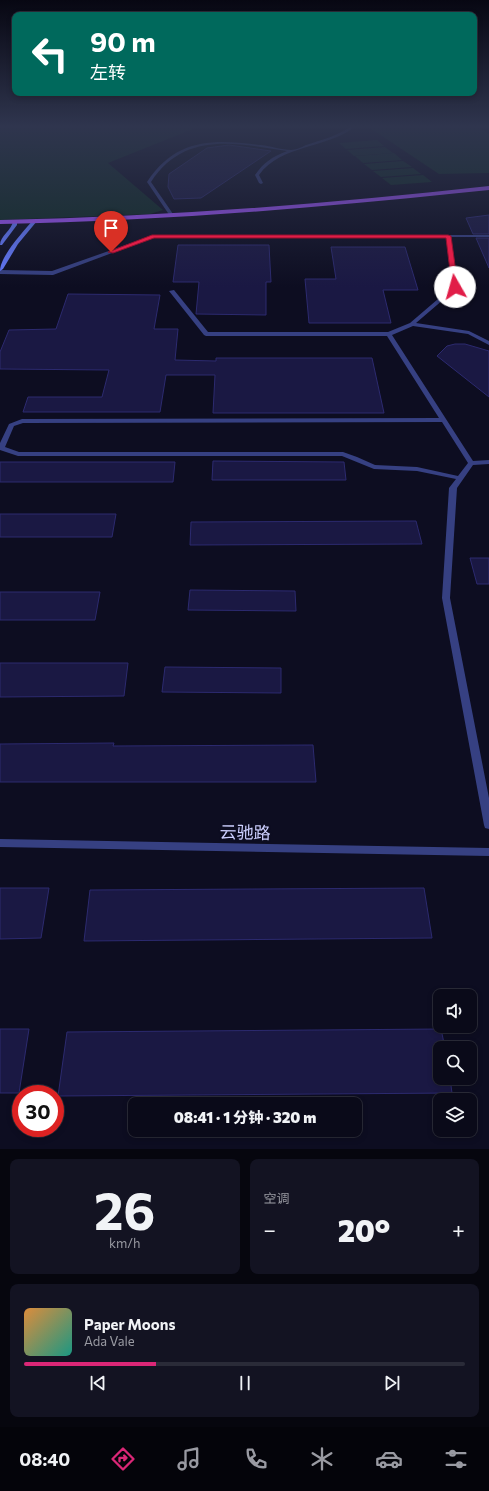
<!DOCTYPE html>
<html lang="zh">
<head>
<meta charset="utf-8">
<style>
  :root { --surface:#0a0a19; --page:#131322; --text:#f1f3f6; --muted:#999aa2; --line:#2a2b38; --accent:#db2777 }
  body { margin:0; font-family:Commissioner,"Noto Sans SC",sans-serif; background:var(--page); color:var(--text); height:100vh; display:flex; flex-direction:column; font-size:15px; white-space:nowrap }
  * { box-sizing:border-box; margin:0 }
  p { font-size:13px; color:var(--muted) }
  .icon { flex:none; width:22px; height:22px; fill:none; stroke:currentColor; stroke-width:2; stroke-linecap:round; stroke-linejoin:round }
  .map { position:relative; height:1149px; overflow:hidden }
  .details { display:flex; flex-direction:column; gap:10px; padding:10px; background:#06060e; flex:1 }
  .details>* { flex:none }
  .banner { position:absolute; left:12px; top:12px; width:465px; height:84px; border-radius:8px; box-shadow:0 2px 6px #0003,0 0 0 1px var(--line); background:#00695c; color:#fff; overflow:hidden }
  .controls { position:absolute; left:433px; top:989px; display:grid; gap:8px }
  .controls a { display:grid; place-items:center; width:44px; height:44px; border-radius:8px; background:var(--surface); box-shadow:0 2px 6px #0003,0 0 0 1px var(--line); font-size:20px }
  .speed { position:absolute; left:12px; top:1085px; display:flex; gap:8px; font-size:20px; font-weight:700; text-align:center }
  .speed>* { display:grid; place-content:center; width:52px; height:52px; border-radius:50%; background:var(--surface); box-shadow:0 2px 6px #0003,0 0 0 1px var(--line); line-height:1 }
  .speed .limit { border:6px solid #d22; background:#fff; color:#111 }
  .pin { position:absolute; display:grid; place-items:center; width:34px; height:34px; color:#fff; margin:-41px -17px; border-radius:50% 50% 50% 0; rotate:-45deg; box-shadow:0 0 4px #0007 }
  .pin .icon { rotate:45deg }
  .me { position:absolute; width:44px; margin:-22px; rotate:353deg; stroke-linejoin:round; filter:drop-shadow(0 0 3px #0008) }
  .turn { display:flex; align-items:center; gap:14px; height:84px; padding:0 12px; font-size:18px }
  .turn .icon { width:52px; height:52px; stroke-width:2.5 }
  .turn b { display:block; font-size:28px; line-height:34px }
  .big { font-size:30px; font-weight:800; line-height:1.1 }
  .details .card { flex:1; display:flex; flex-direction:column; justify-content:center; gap:6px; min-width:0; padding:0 14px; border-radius:8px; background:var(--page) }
  .details .dial { align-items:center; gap:0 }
  .dial b { font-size:52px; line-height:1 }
  .song { display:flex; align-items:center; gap:12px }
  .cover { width:48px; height:48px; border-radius:6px; background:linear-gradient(135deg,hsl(30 70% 55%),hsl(170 70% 35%)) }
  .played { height:4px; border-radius:2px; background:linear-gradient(90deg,var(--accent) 30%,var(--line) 30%) }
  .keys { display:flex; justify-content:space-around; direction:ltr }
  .heat { display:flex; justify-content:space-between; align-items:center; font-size:22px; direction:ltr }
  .details .tiles { flex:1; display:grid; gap:10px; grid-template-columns:1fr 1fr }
  .card:last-child { grid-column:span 2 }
  .trip { position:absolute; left:128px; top:1097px; width:234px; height:40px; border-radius:8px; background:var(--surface); box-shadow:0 2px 6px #0003,0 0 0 1px var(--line); font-weight:800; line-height:40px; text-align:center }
  .tab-bar { display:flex; height:64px; justify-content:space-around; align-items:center; background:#04040a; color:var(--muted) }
  .tab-bar .icon { width:28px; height:28px }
  .tab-bar .on { color:var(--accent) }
  .tab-bar b { font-size:18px; color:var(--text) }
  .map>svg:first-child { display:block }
</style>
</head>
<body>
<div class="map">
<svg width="489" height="1149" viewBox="0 0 489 1149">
  <rect width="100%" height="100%" fill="#0d0d21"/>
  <g fill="#102c26">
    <path d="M 0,126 L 214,126 L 193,129 L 108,163 L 163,210 L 150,214 L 0,220 Z"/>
    <path d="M 374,126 L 477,126 L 489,134 L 489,173 L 439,174 L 370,128 Z"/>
    <path d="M 377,140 L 384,146 L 346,149 L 339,143 Z"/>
    <path d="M 385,147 L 393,153 L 354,156 L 347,150 Z"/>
    <path d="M 394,153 L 402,160 L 363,163 L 355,156 Z"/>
    <path d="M 403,161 L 412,167 L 372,170 L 364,164 Z"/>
    <path d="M 413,168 L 421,174 L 381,177 L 373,171 Z"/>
    <path d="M 423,175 L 432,182 L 391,185 L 382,178 Z"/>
  </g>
  <g fill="#1a1843" stroke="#2c2a6f">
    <path d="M 229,145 L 271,151 L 201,198 L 174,199 L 168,187 L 169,174 L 207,148 Z"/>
    <path d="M 489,215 L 489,234 L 473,234 L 466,218 Z"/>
    <path d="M 476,238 L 489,238 L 489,268 Z"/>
    <path d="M 178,245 L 269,245 L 271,282 L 266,282 L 266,315 L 196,314 L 199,282 L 173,282 Z"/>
    <path d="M 331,247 L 405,247 L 418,290 L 383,290 L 391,323 L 309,323 L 305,279 L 336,279 Z"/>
    <path d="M 68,294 L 160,295 L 154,329 L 178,329 L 175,360 L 216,361 L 216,358 L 372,358 L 384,413 L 213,413 L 215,375 L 166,375 L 160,412 L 23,412 L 28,397 L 102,397 L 109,370 L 0,369 L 0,352 L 9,330 L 56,329 Z"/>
    <path d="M 455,344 L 465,344 L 489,351 L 489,397 L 437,356 L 447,346 Z"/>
    <path d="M 213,461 L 344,462 L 346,480 L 212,480 Z"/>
    <path d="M 0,462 L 175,462 L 173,482 L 0,482 Z"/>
    <path d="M 0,514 L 116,514 L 112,537 L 0,537 Z"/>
    <path d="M 416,521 L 422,544 L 190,545 L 191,522 Z"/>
    <path d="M 470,558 L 489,558 L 489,584 L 477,584 Z"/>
    <path d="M 190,590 L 295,591 L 296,611 L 188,610 Z"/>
    <path d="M 0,592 L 100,592 L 95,620 L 0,620 Z"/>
    <path d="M 0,663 L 128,663 L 124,696 L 0,697 Z"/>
    <path d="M 165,667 L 281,668 L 281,693 L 162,692 Z"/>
    <path d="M 114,743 L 113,746 L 313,745 L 316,782 L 0,782 L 0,744 Z"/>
    <path d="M 0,888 L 49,888 L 41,938 L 0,939 Z"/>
    <path d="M 424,888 L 432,938 L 84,941 L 90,890 Z"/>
    <path d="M 0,1029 L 29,1029 L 19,1093 L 0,1093 Z"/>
    <path d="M 441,1029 L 445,1048 L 440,1048 L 440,1078 L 450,1078 L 452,1093 L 58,1096 L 67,1032 Z"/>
  </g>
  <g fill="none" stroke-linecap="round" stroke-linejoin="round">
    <g fill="#364082" fill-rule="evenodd">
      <path d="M 351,126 L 356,126 C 327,149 281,144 259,175 L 263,183 L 261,184 L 259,183 L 255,175 C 264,162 272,157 287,151 C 236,143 184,131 151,182 L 171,211 L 174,216 L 170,216 L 147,182 C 176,138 213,139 261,145 C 271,146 282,150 291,150 C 296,150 302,147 306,145 C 321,140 338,136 351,126 Z"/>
      <path d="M 154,235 L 489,235 L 489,237 L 451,237 L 458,287 L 416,323 L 469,331 L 489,341 L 489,345 L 468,334 L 413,326 L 392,335 L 473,461 L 489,460 L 489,464 L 473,465 L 457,488 L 450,598 L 489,798 L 489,829 L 485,828 L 484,825 L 442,598 L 449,488 L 456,479 L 417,471 L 374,469 L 342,456 L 18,456 L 0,450 L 0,443 L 9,424 L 22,419 L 439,418 L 387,336 L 206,336 L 204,335 L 169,291 L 174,290 L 208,332 L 388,332 L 410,323 L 452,287 L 446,237 L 155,237 L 53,275 L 0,274 L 0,270 L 52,271 ZM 442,422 L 468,463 L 458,476 L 417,467 L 375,465 L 357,457 L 343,452 L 19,452 L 5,447 L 14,426 L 23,423 Z"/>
    </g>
    <path fill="#364082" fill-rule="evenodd" d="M 0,839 L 489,848 L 489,856 L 0,847 Z"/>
    <g fill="#647aff" fill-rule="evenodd">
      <path d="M 33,220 L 37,221 L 18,244 L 3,269 L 0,271 C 0,256 24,231 33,220 Z"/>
      <path d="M 13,221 L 17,221 L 17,225 L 2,245 L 0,245 C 0,236 12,230 13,221 Z"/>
    </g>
    <path fill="#a254ff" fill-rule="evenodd" d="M 489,186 L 489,190 L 459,193 C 307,209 153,221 0,224 L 0,220 C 163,217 327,204 489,186 Z"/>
  </g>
  <linearGradient id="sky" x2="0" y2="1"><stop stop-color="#070712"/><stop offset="0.44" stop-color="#2f354e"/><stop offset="1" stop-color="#2f354e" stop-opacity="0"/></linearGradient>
  <rect width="489" height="287" fill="url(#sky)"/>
  <path fill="#e11d48" stroke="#92132f" d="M 152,235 L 448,235 L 451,236 L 458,287 L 455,288 L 452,287 L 446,238 L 154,238 L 113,253 L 108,252 Z"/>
  <g text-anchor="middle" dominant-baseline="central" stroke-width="4" stroke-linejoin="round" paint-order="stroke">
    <g font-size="17" fill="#cdd0ff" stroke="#0d0d21">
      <text transform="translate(245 832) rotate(1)">云驰路</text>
    </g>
  </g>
</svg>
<div class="controls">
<a><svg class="icon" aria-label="sound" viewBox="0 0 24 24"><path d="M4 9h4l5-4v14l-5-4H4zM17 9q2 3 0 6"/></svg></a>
<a><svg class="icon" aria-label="search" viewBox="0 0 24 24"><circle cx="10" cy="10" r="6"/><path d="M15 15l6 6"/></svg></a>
<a><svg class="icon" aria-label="layers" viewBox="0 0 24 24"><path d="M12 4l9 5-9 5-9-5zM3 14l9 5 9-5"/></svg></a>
</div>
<div class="speed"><div class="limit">30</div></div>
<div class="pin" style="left:111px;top:252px;background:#d93025"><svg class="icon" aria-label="arrive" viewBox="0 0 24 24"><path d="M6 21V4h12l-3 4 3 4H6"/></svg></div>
<svg class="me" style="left:455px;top:287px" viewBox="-20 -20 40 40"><circle r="19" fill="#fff"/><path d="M0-13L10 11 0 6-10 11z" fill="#e11d48"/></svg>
<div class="trip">08:41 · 1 分钟 · 320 m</div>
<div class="banner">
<div class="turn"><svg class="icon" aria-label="left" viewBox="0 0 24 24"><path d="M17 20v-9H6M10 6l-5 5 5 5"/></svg><div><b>90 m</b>左转</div></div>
</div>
</div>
<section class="details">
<div class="tiles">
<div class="card dial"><b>26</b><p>km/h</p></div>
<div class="card"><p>空调</p>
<div class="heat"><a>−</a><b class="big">20°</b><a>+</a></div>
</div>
<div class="card">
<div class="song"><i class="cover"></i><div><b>Paper Moons</b><p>Ada Vale</p></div></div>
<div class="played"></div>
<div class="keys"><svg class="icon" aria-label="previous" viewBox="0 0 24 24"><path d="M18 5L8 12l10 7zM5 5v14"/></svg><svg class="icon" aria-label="pause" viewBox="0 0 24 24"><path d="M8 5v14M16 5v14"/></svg><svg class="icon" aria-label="next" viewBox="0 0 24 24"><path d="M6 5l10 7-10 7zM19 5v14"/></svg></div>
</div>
</div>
</section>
<nav class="tab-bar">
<b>08:40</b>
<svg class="icon on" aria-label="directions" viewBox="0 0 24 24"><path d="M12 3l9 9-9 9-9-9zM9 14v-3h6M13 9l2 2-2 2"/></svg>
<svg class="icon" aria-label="music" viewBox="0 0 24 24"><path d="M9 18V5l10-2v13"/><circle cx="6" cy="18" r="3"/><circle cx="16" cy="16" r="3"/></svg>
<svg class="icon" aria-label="phone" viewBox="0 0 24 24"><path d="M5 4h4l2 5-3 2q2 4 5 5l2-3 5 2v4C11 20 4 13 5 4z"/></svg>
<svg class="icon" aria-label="climate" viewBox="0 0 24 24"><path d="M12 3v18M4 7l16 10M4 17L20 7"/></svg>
<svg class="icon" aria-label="car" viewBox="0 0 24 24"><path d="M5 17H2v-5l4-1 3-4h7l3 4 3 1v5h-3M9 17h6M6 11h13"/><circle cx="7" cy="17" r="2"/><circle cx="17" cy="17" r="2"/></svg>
<svg class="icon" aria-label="filters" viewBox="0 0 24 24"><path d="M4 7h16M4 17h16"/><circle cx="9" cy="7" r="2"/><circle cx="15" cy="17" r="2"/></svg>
</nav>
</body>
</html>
